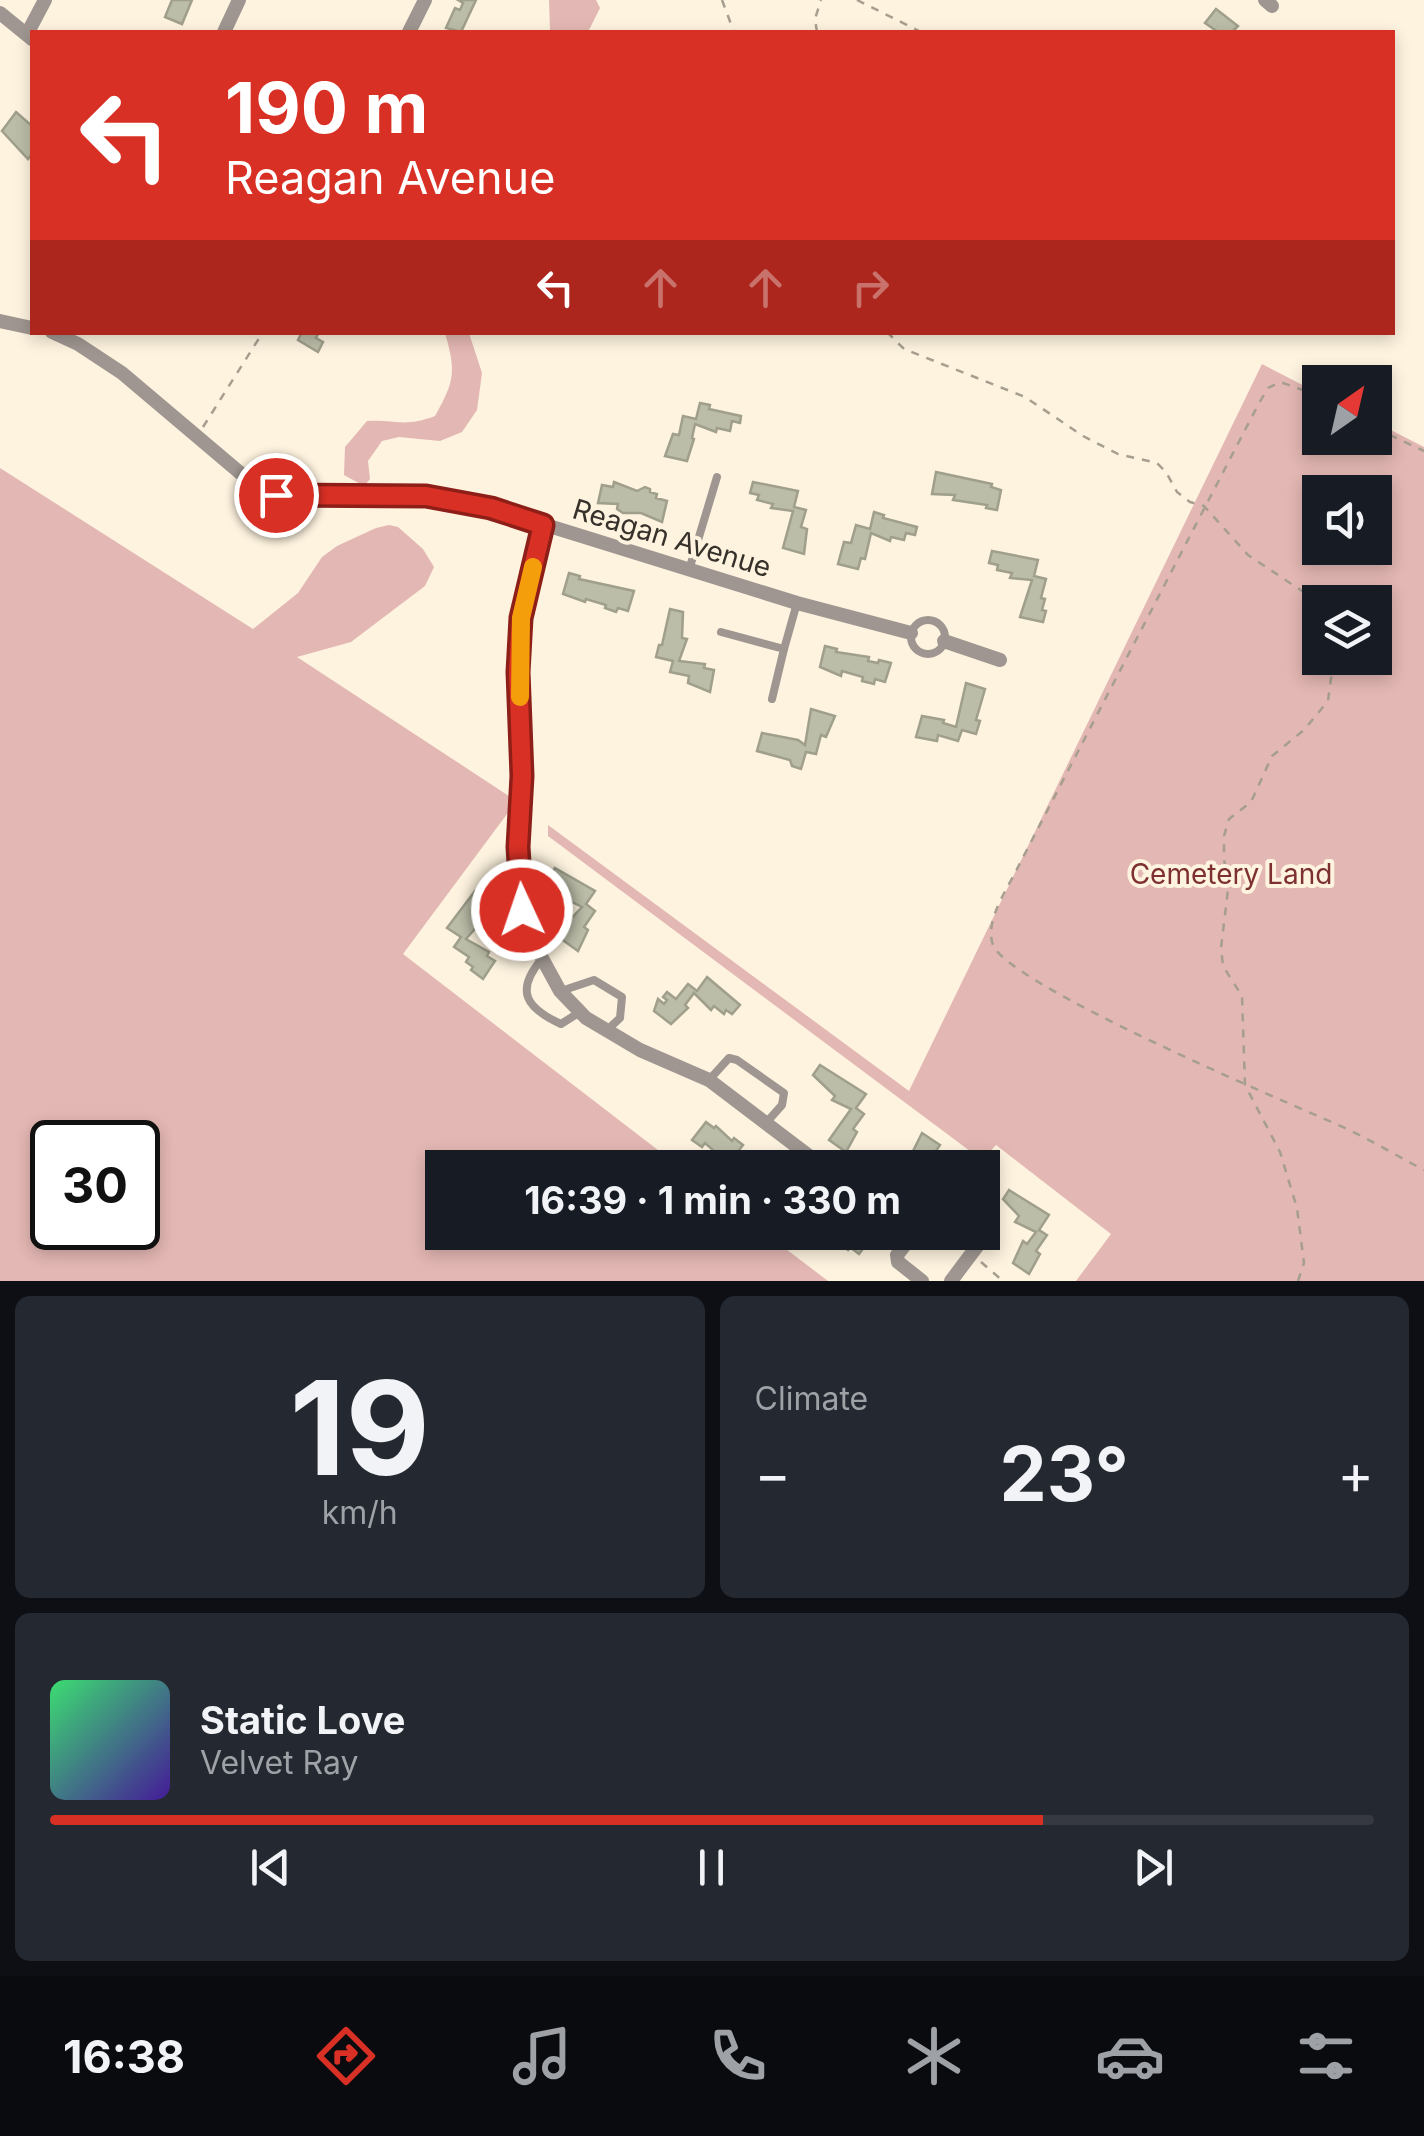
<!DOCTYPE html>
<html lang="en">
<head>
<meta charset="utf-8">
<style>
  :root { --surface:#171b24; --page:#242831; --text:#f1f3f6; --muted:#9ea1a6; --line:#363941; --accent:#d93025 }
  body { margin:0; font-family:Inter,sans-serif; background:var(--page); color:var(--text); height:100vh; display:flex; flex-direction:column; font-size:38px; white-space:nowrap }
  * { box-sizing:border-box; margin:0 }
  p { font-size:32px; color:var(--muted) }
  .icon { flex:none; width:55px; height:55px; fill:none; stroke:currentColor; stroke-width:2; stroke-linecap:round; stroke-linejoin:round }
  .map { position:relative; height:1281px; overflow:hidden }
  .panel { display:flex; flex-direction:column; gap:15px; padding:15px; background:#0d0f14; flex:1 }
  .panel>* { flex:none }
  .banner { position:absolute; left:30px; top:30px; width:1365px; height:305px; border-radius:0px; box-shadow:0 5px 15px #0003; background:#d93025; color:#fff; overflow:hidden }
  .needle { width:65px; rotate:34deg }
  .controls { position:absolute; left:1302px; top:365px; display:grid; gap:20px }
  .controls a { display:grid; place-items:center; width:90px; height:90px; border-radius:0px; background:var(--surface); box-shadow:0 5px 15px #0003; font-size:50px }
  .speed { position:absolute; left:30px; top:1120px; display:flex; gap:20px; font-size:50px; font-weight:700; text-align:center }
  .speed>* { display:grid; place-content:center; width:130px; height:130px; border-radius:50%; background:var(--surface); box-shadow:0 5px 15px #0003; line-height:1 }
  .speed .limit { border:5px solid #111; border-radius:15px; background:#fff; color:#111 }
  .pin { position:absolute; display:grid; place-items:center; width:85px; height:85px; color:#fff; margin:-42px; border:5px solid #fff; border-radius:50%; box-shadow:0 2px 10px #0007 }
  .me { position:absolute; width:110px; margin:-55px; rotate:357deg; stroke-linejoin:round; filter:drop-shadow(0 0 8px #0008) }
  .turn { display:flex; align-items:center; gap:35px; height:210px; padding:0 30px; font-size:45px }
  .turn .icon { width:130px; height:130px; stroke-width:2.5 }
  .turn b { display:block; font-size:70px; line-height:85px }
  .lanes { display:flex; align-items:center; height:95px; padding:0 30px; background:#0003; justify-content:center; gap:50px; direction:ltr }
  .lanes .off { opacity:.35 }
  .big { font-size:75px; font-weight:700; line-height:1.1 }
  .panel .widget { flex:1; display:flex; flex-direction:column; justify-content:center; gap:15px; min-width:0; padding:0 35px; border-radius:15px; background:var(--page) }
  .panel .dial { align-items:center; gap:0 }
  .dial b { font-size:130px; line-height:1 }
  .song { display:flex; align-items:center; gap:30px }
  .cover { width:120px; height:120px; border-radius:15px; background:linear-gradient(135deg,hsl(140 70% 55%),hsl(260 70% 35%)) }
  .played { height:10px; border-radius:5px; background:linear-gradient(90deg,var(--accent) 75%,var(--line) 75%) }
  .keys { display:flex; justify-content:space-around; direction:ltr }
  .heat { display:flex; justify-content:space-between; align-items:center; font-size:55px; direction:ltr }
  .panel .tiles { flex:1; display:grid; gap:15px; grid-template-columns:1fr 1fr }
  .widget:last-child { grid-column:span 2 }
  .trip { position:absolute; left:425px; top:1150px; width:575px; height:100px; border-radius:0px; background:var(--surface); box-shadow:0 5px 15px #0003; font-weight:700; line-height:100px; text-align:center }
  .menu { display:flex; height:160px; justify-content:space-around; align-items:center; background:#090b0e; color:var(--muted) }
  .menu .icon { width:70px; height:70px }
  .menu .current { color:var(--accent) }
  .menu b { font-size:45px; color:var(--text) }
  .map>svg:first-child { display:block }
</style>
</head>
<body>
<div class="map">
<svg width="1424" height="1281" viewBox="0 0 1424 1281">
  <rect width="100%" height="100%" fill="#fef3df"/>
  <g fill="#e3b7b3" fill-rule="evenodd">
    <path d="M 549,0 L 596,0 L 600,8 L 588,32 L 550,32 Z"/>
    <path d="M 445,333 L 469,333 L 482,373 L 477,410 L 462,432 L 440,441 L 399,437 L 382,441 L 368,461 L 370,479 L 364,486 L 344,475 L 345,447 L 367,421 C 395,419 404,428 435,416 C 455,381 456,371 445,333 Z"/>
    <path d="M 1262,364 L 1320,394 L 1320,438 L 1375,438 L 1375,422 L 1424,447 L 1424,1281 L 1076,1281 L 1111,1234 L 996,1145 L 982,1160 L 548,836 L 548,825 L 909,1091 ZM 1375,492 L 1375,548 L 1320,548 L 1320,492 ZM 1375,602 L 1375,658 L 1320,658 L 1320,602 Z"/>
    <path d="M 0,468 L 253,629 L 298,593 L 322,557 L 337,546 L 376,528 L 389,525 L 398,527 L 423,549 L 434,567 L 425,586 L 351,642 L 297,657 L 512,798 L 510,810 L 403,954 L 680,1167 L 442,1168 L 442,1232 L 765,1233 L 828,1281 L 0,1281 ZM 138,1142 L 138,1228 L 52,1228 L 52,1142 Z"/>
  </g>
  <g fill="#bcbda8" stroke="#9f9f8c" stroke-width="2.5">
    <path d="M 172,0 L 192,0 L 182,24 L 165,17 Z"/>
    <path d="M 476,0 L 461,32 L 446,28 L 455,8 L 460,10 L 463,3 L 458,0 Z"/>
    <path d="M 1216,9 L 1238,26 L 1232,32 L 1218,32 L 1205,23 Z"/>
    <path d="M 16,112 L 32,126 L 32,154 L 28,159 L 2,131 Z"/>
    <path d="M 302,332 L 319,332 L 316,338 L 323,342 L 318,352 L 298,340 Z"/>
    <path d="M 700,403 L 710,405 L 709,409 L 741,416 L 740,423 L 732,421 L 730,431 L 717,428 L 716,432 L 695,424 L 692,438 L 694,439 L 687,461 L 665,456 L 673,434 L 679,435 L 683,416 L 696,419 Z"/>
    <path d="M 936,472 L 992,484 L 991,487 L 1001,490 L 997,510 L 986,508 L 987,505 L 953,500 L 955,495 L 932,494 Z"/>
    <path d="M 614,482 L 637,491 L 645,487 L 650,489 L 650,492 L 657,494 L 656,498 L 667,501 L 662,522 L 641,513 L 623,513 L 617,509 L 618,504 L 598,503 L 602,485 L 613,487 Z"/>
    <path d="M 753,482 L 798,491 L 794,507 L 806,510 L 801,527 L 807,529 L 804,554 L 783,548 L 793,511 L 771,508 L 773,504 L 757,500 L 759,495 L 750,493 Z"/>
    <path d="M 874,512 L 884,515 L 883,518 L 917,527 L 915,535 L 906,533 L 904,540 L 891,537 L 890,541 L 871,533 L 865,559 L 861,558 L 858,569 L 838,564 L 844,542 L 851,543 L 856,525 L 870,529 Z"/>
    <path d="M 992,551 L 1038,560 L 1034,576 L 1046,579 L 1041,598 L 1045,599 L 1042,610 L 1046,611 L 1043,622 L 1020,617 L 1032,580 L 1010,578 L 1012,573 L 997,570 L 998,565 L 989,563 Z"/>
    <path d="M 569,573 L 580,576 L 579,579 L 634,591 L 628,611 L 618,608 L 616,612 L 605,608 L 606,605 L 586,599 L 585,602 L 563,594 Z"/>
    <path d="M 670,609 L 683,612 L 682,638 L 687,639 L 679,661 L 705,664 L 704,668 L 714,670 L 710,692 L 688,683 L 689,676 L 670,672 L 673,661 L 656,657 L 659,645 L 662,645 Z"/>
    <path d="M 825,646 L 837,649 L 836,652 L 869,657 L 868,661 L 878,663 L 879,660 L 891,663 L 885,682 L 875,679 L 874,684 L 862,681 L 863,677 L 842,671 L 841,676 L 820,667 Z"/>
    <path d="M 966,683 L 985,689 L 976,720 L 980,721 L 976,734 L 962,730 L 958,741 L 938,735 L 937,741 L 916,737 L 922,716 L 944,720 L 943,723 L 956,727 Z"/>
    <path d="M 811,709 L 835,716 L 826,737 L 821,735 L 816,754 L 806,752 L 801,769 L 792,766 L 790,760 L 757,751 L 762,733 L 798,740 L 805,745 Z"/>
    <path d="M 555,868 L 595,891 L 586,904 L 595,911 L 584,927 L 588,930 L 578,951 L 560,938 L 567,929 L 563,927 L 582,907 L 562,897 L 565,893 L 554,884 L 556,881 L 549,876 Z"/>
    <path d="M 475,891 L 486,899 L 482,905 L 485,907 L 477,919 L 481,922 L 466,939 L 489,952 L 487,956 L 495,961 L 483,979 L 471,970 L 473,967 L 466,962 L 469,957 L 454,947 L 461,937 L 447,928 Z"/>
    <path d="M 707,977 L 740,1005 L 732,1014 L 726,1010 L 724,1014 L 714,1006 L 711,1010 L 694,993 L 685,1005 L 688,1008 L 671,1024 L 654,1011 L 658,999 L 664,1004 L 667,1000 L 663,997 L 667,992 L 676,999 L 688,984 L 697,991 Z"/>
    <path d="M 820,1065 L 866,1094 L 856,1108 L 864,1114 L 853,1129 L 857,1132 L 846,1152 L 829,1140 L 851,1109 L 832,1100 L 835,1096 L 813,1075 Z"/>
    <path d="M 706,1122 L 714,1128 L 716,1126 L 732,1141 L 734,1138 L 743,1145 L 730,1162 L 722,1155 L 715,1158 L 713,1150 L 705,1143 L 702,1147 L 692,1140 Z"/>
    <path d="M 922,1133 L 940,1145 L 933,1155 L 935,1157 L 929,1167 L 903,1168 L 905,1164 L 902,1163 L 909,1152 L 912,1153 Z"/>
    <path d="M 1009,1190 L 1049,1215 L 1039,1230 L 1047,1235 L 1036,1251 L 1040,1254 L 1029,1274 L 1013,1263 L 1023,1241 L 1027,1244 L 1036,1232 L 1015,1222 L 1019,1216 L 1003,1199 Z"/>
    <path d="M 824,1232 L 865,1232 L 872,1237 L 859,1254 L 850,1247 L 848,1250 Z"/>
  </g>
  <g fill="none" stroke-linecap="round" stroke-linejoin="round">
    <g stroke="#a69e8f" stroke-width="2.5" stroke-dasharray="8 8" stroke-linecap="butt">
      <path d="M 722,0 L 734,32"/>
      <path d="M 857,0 L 921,32"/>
      <path d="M 817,32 L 815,19 L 821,0"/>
      <path d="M 887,332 L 904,349 L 1025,397 L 1083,436 L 1118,454 L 1157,463 L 1166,472 L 1177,492 L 1190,502 L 1204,506 L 1248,555 L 1320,603"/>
      <path d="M 1320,396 L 1280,382 L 1268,388 L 1258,405 L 1018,867 C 1008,888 984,921 993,945 C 1009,985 1284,1101 1336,1124 C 1366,1137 1395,1155 1424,1170"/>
      <path d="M 203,427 L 263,332"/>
      <path d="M 1375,428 L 1424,451"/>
      <path d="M 981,1262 L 1003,1281"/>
      <path d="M 1298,1281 L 1304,1263 L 1297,1208 L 1280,1152 L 1245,1085 L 1242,996 L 1223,966 L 1221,948 L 1229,881 L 1224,860 L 1224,836 L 1229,819 L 1251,802 L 1272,756 L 1304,730 L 1328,701 L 1331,678 L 1340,658"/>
    </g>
    <g stroke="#9f9691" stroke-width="8">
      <path d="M 689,570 L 717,477"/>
      <circle cx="928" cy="637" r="17"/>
      <path d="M 721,632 L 784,649 L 772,699"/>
      <path d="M 784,649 L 797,603"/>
      <path d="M 541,960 C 515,991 526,1008 561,1024 L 580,1012"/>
      <path d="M 561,991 L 594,980 L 622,997 L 620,1018 L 605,1032"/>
      <path d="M 709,1080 L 729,1058 L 737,1060 L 784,1093 L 782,1105 L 766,1123"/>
    </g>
    <g stroke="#9f9691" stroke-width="14">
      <path d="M 1265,0 L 1272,6"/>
      <path d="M 0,13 L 32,39"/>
      <path d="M 224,32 L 239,0"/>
      <path d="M 409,32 L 425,0"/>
      <path d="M 27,34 L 45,0"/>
      <path d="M 0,321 L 32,328"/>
      <path d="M 52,332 L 78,344 L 122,373 L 245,477 L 276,495 L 426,497 L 491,508 L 797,603 L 911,633"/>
      <path d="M 543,525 L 521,618 L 518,673 L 522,776 L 519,879 L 522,910 L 531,938 L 560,991 L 586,1018 L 640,1050 L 709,1080 L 825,1168"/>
      <path d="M 944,641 L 1000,660"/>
      <path d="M 915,1232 L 897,1255 L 898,1262 L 922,1281"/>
      <path d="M 951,1281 L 978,1245 L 978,1237 L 972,1232"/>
    </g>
  </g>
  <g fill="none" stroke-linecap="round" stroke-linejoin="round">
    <defs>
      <path id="route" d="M 276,495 L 426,496 L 491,508 L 543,525 L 521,618 L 518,672 L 522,776 L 518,847 L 522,910"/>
    </defs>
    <use href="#route" stroke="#8d1f18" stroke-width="25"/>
    <use href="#route" stroke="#d93025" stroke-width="18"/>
    <path stroke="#f59e0b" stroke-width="18" d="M 520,697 L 521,618 L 533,567"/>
  </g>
  <g text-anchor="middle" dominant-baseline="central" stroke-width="8" stroke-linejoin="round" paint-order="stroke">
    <g font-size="28" fill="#36312a" stroke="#fef3df">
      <text transform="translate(672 538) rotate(17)">Reagan Avenue</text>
    </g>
    <g font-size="28" fill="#7d302f" stroke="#fef3df">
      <text x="1231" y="874">Cemetery Land</text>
    </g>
  </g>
</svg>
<div class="controls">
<a><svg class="needle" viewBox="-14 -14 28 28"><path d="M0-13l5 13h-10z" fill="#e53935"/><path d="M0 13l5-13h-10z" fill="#9ea1a6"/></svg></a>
<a><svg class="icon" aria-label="sound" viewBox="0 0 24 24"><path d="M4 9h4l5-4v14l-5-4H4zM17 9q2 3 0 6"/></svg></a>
<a><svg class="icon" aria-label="layers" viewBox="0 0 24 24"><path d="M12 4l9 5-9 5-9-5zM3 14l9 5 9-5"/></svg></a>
</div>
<div class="speed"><div class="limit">30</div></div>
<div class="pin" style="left:276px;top:495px;background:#d93025"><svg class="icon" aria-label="arrive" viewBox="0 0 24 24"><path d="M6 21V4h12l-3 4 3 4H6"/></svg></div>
<svg class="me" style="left:522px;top:910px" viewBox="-20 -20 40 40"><circle r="17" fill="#d93025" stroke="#fff" stroke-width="3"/><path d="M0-11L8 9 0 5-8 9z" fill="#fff"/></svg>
<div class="trip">16:39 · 1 min · 330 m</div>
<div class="banner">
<div class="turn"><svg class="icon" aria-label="left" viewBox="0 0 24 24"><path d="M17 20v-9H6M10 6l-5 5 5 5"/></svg><div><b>190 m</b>Reagan Avenue</div></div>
<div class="lanes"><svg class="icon" aria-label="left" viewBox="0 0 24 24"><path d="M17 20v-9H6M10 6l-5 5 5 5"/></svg><svg class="icon off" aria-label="ahead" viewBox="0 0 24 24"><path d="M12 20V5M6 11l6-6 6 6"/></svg><svg class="icon off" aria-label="ahead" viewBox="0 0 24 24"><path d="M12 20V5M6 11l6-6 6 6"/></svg><svg class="icon off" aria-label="right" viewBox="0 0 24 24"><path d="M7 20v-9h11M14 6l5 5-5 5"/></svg></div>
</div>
</div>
<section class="panel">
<div class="tiles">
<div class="widget dial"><b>19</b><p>km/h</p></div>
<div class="widget"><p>Climate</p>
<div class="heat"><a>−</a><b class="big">23°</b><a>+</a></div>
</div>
<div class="widget">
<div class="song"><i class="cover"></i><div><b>Static Love</b><p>Velvet Ray</p></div></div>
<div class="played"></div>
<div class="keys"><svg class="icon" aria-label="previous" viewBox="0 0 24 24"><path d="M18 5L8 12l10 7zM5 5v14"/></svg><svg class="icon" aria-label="pause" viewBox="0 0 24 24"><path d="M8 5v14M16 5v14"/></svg><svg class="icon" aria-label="next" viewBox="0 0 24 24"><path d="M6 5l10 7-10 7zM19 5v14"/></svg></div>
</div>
</div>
</section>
<nav class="menu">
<b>16:38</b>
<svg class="icon current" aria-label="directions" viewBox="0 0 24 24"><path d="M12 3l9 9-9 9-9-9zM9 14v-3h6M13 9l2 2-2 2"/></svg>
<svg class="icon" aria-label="music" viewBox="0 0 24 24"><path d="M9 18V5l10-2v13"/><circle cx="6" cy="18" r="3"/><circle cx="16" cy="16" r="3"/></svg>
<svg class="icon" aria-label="phone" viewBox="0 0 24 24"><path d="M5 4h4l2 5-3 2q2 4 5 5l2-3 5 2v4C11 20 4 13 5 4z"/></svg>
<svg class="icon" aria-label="climate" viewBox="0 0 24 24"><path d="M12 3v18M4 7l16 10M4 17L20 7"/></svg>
<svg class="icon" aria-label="car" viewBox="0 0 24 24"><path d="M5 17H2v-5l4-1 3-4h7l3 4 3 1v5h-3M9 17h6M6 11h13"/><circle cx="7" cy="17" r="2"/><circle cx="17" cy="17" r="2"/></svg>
<svg class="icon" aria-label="filters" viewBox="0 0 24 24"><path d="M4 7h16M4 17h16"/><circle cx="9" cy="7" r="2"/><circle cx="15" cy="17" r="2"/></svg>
</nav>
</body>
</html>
